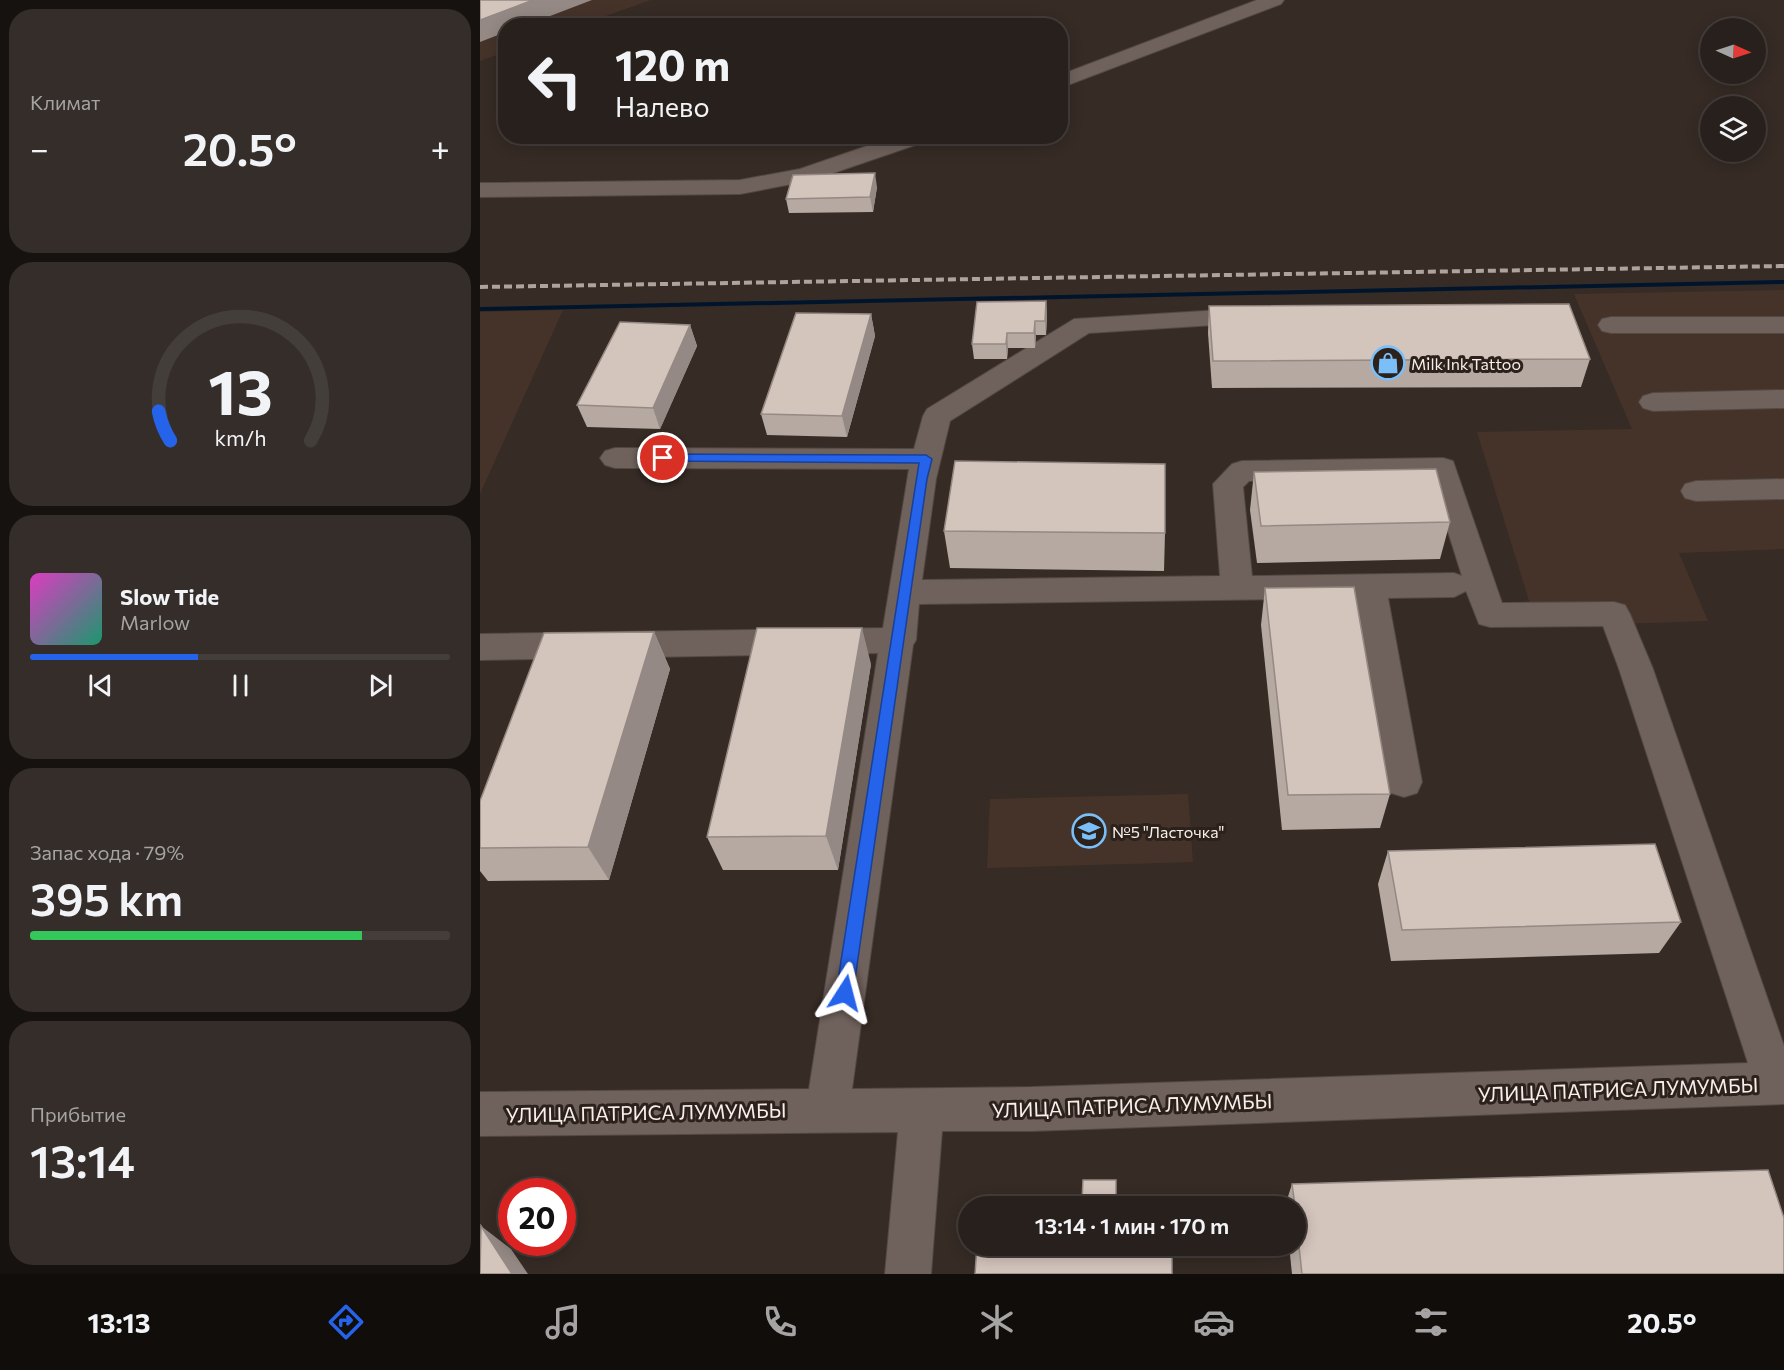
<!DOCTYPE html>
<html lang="ru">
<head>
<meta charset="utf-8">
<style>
  :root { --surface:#28201c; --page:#342d29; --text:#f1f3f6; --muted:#a5a3a3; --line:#443e3b; --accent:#2563eb }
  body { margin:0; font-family:Commissioner,sans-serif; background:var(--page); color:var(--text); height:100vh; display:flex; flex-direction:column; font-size:22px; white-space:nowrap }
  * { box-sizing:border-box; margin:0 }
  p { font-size:20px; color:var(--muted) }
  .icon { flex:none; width:33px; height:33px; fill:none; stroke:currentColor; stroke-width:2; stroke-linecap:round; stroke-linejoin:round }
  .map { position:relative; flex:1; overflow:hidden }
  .details { display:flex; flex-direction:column; gap:9px; padding:9px; background:#16120f; width:480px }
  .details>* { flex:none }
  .hud { position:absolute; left:18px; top:18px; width:570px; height:126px; border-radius:24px; box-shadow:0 3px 15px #0003,0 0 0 2px var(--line); background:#28201c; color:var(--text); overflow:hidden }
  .needle { width:39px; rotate:93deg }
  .controls { position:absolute; left:1220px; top:18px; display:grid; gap:12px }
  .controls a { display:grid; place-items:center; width:66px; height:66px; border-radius:50%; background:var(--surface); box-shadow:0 3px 15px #0003,0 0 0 2px var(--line); font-size:30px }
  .speed { position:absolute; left:18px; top:1178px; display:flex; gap:12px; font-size:30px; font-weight:700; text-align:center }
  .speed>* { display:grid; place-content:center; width:78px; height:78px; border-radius:50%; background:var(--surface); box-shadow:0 3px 15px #0003,0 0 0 2px var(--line); line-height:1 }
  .speed .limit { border:9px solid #d22; background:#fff; color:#111 }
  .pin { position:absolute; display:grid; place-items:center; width:51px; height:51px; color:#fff; margin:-26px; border:3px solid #fff; border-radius:50%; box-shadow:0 2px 6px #0007 }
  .me { position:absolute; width:66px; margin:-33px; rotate:9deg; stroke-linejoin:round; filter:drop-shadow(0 0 4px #0008) }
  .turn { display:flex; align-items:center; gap:21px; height:126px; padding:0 18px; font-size:27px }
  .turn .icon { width:78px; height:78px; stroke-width:2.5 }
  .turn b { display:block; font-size:42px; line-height:51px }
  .big { font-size:45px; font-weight:600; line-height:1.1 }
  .details .tile { flex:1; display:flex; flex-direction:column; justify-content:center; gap:9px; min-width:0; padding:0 21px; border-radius:24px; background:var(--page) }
  .details .dial { align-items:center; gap:0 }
  .dial svg { height:156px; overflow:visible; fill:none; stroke:var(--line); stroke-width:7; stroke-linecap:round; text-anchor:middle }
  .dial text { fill:var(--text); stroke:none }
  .song { display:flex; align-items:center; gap:18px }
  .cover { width:72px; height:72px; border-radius:9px; background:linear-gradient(135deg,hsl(310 70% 55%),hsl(160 70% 35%)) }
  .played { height:6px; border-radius:3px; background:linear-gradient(90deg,var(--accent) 40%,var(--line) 40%) }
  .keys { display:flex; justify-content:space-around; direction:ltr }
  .heat { display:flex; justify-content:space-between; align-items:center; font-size:33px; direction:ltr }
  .charge { height:9px; border-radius:4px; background:linear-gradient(90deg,#34c759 79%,var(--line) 0) }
  .trip { position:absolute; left:478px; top:1196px; width:348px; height:60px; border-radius:30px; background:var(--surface); box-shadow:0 3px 15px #0003,0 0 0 2px var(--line); font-weight:600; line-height:60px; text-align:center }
  .tab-bar { display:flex; height:96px; justify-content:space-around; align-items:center; background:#100d0b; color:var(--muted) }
  .tab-bar .icon { width:42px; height:42px }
  .tab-bar .current { color:var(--accent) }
  .tab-bar b { font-size:27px; color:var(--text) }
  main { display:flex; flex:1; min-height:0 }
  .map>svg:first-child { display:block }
</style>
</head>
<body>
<main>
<section class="details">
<div class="tile"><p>Климат</p>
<div class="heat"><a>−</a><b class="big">20.5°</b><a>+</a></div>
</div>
<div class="tile dial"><svg viewBox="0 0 100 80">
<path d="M14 69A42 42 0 1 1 86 69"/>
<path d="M14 69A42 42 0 0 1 8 54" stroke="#2563eb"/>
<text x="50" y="56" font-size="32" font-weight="700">13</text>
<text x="50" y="72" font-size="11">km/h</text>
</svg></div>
<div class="tile">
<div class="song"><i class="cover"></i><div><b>Slow Tide</b><p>Marlow</p></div></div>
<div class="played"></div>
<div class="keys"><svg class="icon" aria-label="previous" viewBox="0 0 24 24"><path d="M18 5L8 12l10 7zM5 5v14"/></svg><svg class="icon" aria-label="pause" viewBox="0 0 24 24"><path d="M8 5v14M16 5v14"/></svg><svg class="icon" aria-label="next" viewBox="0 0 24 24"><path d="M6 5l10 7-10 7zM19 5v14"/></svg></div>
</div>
<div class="tile"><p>Запас хода · 79%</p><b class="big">395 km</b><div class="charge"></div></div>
<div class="tile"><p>Прибытие</p><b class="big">13:14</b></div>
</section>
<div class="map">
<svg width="1304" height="1274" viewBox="0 0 1304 1274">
  <rect width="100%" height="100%" fill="#362b25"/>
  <g fill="#45332a">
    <path d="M 0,0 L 171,0 L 100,25 L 26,26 L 25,52 L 0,61 Z"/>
    <path d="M 1304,290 L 1304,549 L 1199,553 L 1228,621 L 1057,627 L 997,432 L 1152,429 L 1094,294 Z"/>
    <path d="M 83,310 L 0,494 L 0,312 Z"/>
    <path d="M 708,794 L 713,862 L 507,868 L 510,799 Z"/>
  </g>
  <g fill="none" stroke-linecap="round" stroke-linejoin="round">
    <path fill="#00152b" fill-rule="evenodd" d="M 1304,280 L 1304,284 L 0,311 L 0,307 Z"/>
    <defs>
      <g id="minor">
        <path d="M 777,0 L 804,0 L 801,4 L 580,88 L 580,75 Z"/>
        <path d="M 416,136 L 450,136 L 447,141 L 333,180 L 260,194 L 0,197 L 0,183 L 260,180 L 320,169 Z"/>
        <path d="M 773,308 L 782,310 L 786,316 L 782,322 L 609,333 L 470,421 L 456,479 L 442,580 L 740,576 L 733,484 L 752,464 L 762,461 L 963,458 L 973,461 L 1022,603 L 1134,602 L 1145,605 L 1150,614 L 1173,669 L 1304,1046 L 1304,1104 L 552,1131 L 462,1131 L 451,1274 L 405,1274 L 418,1132 L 0,1136 L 0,1092 L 329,1089 L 398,653 L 0,660 L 0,634 L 403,628 L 429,469 L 135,468 L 125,465 L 120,458 L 125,451 L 135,448 L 434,449 L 443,416 L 447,409 L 594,319 ZM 951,478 L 982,576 L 974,573 L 772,576 L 763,487 L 769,481 ZM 986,591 L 999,624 L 1010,627 L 1123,626 L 1139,669 L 1268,1063 L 552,1087 L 372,1089 L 433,645 L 436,640 L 439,604 L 876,598 L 906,782 L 911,793 L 924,797 L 937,793 L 942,782 L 908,598 L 974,597 Z"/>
        <path d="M 1131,317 L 1304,317 L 1304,333 L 1131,333 L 1122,331 L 1118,325 L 1122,319 Z"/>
        <path d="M 1304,390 L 1304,408 L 1173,411 L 1163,408 L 1159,402 L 1163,396 L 1173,393 Z"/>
        <path d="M 1304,479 L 1304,499 L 1216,501 L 1205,498 L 1201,491 L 1205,484 L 1216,481 Z"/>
      </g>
    </defs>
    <use href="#minor" stroke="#524843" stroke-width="2"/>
    <use href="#minor" fill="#6f615b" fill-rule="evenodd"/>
    <path stroke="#ada49f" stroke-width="4" stroke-dasharray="8 4" stroke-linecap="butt" d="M 0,287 L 1304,266"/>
  </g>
  <g fill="#b5a9a2">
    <path d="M 397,187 L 393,212 L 309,213 L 306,199 Z"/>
    <path d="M 566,301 L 567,316 L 566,335 L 556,335 L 555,348 L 528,348 L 527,359 L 494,359 L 492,344 Z"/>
    <path d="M 729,306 L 1110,359 L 1101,387 L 732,388 L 728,333 Z"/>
    <path d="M 391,314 L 395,336 L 367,437 L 287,435 L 281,414 Z"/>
    <path d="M 210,325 L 217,346 L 180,429 L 107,427 L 97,405 Z"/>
    <path d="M 774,472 L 970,522 L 960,559 L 777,563 L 770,510 Z"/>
    <path d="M 464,531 L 685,533 L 684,571 L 470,568 Z"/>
    <path d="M 785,588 L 910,794 L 900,828 L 802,830 L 781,625 Z"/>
    <path d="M 174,632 L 190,669 L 129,880 L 8,881 L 0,871 L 0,801 Z"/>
    <path d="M 391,664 L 358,870 L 243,870 L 227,837 Z"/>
    <path d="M 908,851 L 1201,922 L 1179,953 L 911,961 L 898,884 Z"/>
    <path d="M 812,1184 L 1304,1274 L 812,1274 L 809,1245 L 816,1245 L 816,1206 L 805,1206 Z"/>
  </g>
  <g fill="#948984">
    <path d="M 53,0 L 112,0 L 44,26 L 26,26 L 26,32 L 0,42 L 0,20 Z"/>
    <path d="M 395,173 L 397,187 L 393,212 L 390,197 Z"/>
    <path d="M 566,301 L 567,316 L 566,335 L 565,321 Z"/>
    <path d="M 391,314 L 395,336 L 367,437 L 362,416 Z"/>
    <path d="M 555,321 L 556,335 L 555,348 L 554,333 Z"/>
    <path d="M 210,325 L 217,346 L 180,429 L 173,408 Z"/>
    <path d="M 527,333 L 528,348 L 527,359 L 526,344 Z"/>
    <path d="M 382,628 L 391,664 L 358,870 L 346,836 Z"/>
    <path d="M 174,632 L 190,669 L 129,880 L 108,847 Z"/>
    <path d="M 1,1226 L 31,1249 L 48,1274 L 32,1274 Z"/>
  </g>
  <g fill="#d3c4bc" stroke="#948984" stroke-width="1.5">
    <path d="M 0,0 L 53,0 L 0,20 Z"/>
    <path d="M 395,173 L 390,197 L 306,199 L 313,175 Z"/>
    <path d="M 566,301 L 565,321 L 555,321 L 554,333 L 527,333 L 526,344 L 492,344 L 497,302 Z"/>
    <path d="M 1089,304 L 1110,359 L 733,361 L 729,306 Z"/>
    <path d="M 316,313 L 391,314 L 362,416 L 281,414 Z"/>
    <path d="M 140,322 L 210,325 L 173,408 L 97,405 Z"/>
    <path d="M 475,461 L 685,464 L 685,533 L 464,531 Z"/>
    <path d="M 956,469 L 970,522 L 781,526 L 774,472 Z"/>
    <path d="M 874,587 L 910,794 L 808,795 L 785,588 Z"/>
    <path d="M 277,628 L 382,628 L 346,836 L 227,837 Z"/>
    <path d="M 174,632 L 108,847 L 0,848 L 0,801 L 64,633 Z"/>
    <path d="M 1175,844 L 1201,922 L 922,930 L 908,851 Z"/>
    <path d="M 1288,1170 L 1304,1218 L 1304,1274 L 822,1274 L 816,1219 L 816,1206 L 815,1206 L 812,1184 Z"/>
    <path d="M 603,1180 L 636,1180 L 636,1200 L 691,1200 L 691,1206 L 500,1206 L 500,1200 L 602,1201 Z"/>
    <path d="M 1,1226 L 32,1274 L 0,1274 Z"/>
    <path d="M 497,1245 L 692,1245 L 692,1274 L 495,1274 Z"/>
  </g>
  <path fill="#2563eb" stroke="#184099" stroke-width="1.5" d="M 183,454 L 446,455 L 452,459 L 447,479 L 373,993 L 371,999 L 365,1001 L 359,999 L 356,993 L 439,463 L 178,461 L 177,458 Z"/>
  <defs>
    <symbol id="shop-ring" viewBox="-11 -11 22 22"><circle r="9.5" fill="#2c211b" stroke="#7abff8" stroke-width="1.5"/><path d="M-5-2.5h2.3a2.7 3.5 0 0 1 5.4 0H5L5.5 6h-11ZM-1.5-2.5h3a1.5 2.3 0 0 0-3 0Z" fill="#7abff8"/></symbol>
    <symbol id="school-ring" viewBox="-11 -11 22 22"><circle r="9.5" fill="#2c211b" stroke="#7abff8" stroke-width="1.5"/><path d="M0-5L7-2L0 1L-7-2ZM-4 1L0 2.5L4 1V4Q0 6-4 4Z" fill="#7abff8"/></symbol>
  </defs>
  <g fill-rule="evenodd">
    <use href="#shop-ring" x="889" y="344" width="38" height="38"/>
    <use href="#school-ring" x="590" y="812" width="38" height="38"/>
  </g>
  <g text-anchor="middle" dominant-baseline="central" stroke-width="6" stroke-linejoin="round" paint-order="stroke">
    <g font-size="16" fill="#f7efeb" stroke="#2c211b" text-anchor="start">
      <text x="931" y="363">Milk Ink Tattoo</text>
      <text x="632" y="831">№5 "Ласточка"</text>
    </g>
    <g font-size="20" fill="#f7efeb" stroke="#2c211b">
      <text transform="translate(1138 1089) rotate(-2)">УЛИЦА ПАТРИСА ЛУМУМБЫ</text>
      <text transform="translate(652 1105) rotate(-2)">УЛИЦА ПАТРИСА ЛУМУМБЫ</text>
      <text transform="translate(166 1112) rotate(-1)">УЛИЦА ПАТРИСА ЛУМУМБЫ</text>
    </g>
  </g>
</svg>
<div class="controls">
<a><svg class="needle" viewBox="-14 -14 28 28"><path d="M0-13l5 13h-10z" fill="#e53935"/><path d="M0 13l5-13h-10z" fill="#a5a3a3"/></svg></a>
<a><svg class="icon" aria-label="layers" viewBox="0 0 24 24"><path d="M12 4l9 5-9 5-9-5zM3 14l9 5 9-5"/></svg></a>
</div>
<div class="speed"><div class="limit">20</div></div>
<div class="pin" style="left:183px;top:458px;background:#d93025"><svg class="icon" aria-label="arrive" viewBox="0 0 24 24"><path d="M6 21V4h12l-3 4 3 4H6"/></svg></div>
<svg class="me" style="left:365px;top:993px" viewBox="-20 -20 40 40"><path d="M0-17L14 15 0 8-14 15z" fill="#2563eb" stroke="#fff" stroke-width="4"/></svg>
<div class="trip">13:14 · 1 мин · 170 m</div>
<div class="hud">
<div class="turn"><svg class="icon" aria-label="left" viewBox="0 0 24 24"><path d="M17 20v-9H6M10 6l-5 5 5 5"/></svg><div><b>120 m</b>Налево</div></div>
</div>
</div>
</main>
<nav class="tab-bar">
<b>13:13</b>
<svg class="icon current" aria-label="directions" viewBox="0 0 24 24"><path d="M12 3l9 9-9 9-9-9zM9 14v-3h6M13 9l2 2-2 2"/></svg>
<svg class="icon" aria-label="music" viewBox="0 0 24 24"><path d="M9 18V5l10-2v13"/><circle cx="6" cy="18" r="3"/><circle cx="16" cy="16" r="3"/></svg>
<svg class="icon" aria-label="phone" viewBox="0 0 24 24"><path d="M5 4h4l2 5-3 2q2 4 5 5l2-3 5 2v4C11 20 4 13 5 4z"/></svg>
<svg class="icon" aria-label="climate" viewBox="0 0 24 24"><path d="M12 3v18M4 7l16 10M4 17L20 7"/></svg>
<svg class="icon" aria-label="car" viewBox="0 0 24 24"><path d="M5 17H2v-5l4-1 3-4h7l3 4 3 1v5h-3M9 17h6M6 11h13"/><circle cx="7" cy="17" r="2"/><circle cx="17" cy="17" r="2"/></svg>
<svg class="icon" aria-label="filters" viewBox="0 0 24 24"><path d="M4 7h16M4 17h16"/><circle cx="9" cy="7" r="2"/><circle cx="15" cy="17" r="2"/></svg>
<b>20.5°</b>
</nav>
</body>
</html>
